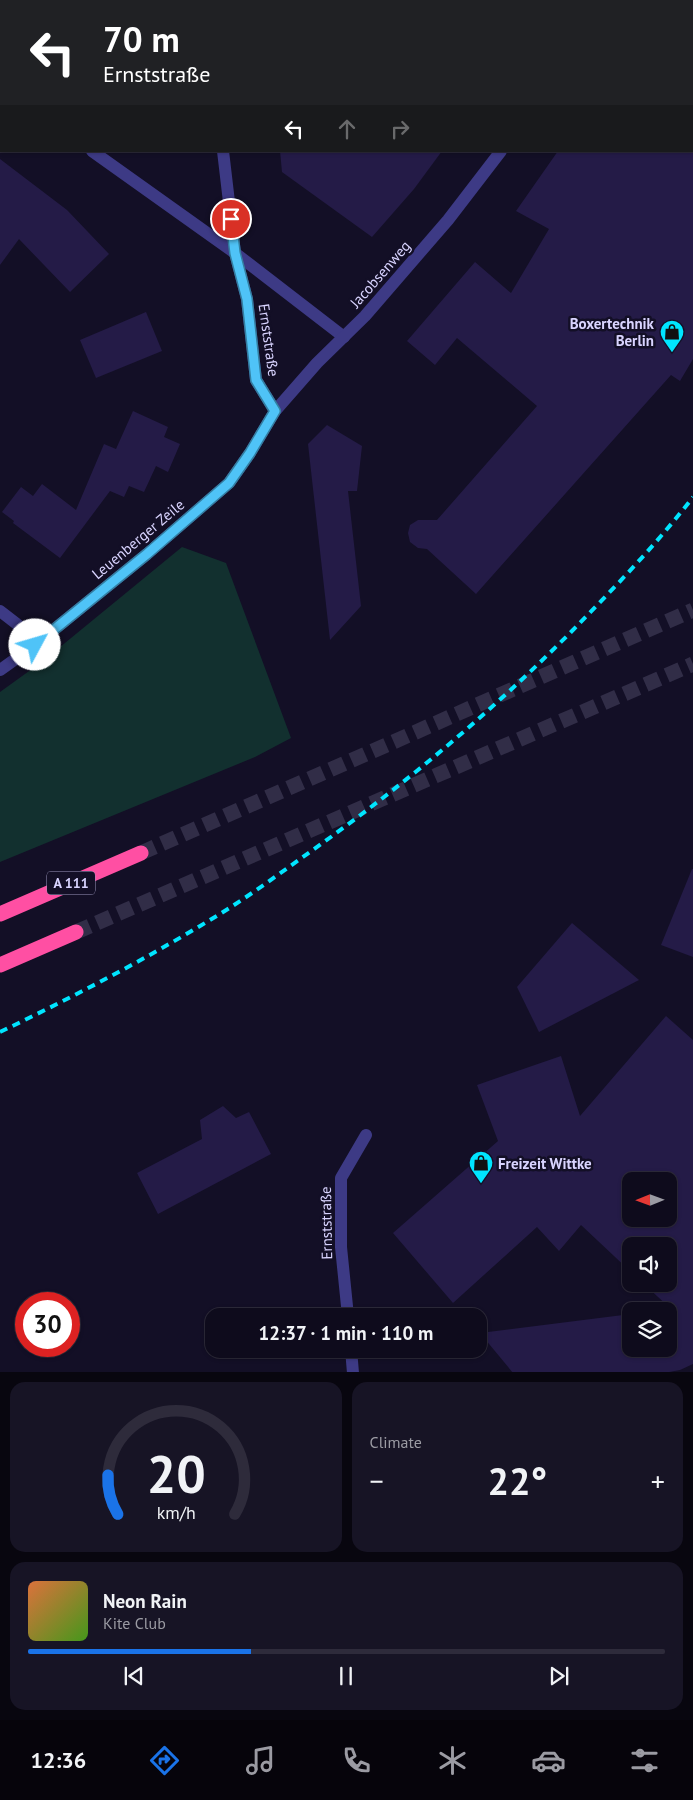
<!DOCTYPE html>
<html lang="en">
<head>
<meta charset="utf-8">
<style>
  :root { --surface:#0e0b1c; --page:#171425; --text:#f1f3f6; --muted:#9b9ba3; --line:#2e2b3b; --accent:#1a73e8 }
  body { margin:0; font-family:"PT Sans",sans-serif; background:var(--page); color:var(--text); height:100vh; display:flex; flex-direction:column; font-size:19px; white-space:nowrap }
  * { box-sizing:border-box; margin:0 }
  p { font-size:16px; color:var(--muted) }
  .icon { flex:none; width:28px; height:28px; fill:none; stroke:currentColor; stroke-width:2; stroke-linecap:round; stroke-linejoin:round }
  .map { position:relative; height:1372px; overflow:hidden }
  .details { display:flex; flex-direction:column; gap:10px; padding:10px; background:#08060f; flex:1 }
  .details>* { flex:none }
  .guide { position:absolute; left:0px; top:0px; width:694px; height:152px; box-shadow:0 1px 4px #0004,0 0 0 1px var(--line); background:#202124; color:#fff; overflow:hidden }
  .needle { width:32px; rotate:269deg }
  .fabs { position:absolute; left:622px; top:1172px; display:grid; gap:10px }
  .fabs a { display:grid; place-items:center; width:55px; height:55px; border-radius:10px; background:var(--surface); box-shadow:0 1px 4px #0004,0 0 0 1px var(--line); font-size:25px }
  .speed { position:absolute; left:15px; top:1292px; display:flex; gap:10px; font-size:25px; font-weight:700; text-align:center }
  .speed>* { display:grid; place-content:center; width:65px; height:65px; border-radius:50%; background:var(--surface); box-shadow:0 1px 4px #0004,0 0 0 1px var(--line); line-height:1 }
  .speed .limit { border:8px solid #d22; background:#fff; color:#111 }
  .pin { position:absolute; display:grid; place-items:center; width:42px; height:42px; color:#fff; margin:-21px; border:2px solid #fff; border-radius:50%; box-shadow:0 1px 5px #0007 }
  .me { position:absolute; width:55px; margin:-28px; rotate:51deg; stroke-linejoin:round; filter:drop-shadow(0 0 4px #0008) }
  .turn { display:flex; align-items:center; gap:18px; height:105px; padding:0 20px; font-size:22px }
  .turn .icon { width:65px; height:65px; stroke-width:2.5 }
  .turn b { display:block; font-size:35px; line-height:42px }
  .lanes { display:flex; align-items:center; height:48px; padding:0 20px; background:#0003; justify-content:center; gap:25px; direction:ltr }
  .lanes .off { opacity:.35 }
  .big { font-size:38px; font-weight:700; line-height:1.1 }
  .details .card { flex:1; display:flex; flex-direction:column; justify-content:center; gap:8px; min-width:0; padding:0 18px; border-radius:15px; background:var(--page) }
  .details .dial { align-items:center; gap:0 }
  .dial svg { height:130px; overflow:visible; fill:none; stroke:var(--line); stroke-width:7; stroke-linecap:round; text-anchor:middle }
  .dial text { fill:var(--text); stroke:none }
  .song { display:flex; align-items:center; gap:15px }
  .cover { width:60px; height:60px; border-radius:8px; background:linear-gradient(135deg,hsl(20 70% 55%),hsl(100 70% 35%)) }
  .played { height:5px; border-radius:2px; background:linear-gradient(90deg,var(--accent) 35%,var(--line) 35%) }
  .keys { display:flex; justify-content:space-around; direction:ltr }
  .heat { display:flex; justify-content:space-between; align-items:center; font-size:28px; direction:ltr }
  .details .tiles { flex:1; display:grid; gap:10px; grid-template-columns:1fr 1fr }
  .card:last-child { grid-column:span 2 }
  .trip { position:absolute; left:205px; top:1308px; width:282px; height:50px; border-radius:15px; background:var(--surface); box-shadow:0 1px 4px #0004,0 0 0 1px var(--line); font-weight:700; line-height:50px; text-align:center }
  .dock { display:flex; height:80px; justify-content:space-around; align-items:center; background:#06040b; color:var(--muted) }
  .dock .icon { width:35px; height:35px }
  .dock .current { color:var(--accent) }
  .dock b { font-size:22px; color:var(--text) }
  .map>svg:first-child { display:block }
</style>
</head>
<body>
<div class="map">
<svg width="693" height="1373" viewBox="0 0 693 1373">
  <rect width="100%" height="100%" fill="#130f26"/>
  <path fill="#12302f" d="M 182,547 L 226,563 L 291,738 L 255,757 L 0,862 L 0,692 L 43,661 Z"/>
  <g fill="#241b47" fill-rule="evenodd">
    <path d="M 280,151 L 442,151 L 414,189 L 372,237 L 282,172 Z"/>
    <path d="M 558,151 L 693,151 L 693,359 L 680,381 L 671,375 L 476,594 L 427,549 L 418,548 L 410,542 L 408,533 L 410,525 L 418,520 L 437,520 L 537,406 L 457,338 L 435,365 L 407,341 L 475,262 L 511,293 L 549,229 L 516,211 Z"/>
    <path d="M 0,159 L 67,210 L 109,254 L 70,292 L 19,239 L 0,265 Z"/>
    <path d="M 146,312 L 162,351 L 96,378 L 80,340 Z"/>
    <path d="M 133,411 L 168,427 L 164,437 L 180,444 L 168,472 L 156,466 L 144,492 L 129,486 L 124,497 L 110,491 L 60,558 L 13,523 L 14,521 L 2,512 L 21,487 L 33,496 L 42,484 L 76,510 L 104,444 L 116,449 Z"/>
    <path d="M 327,425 L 362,446 L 357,491 L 348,491 L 361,606 L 330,640 L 308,444 Z"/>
    <path d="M 692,869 L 693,869 L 693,957 L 661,945 Z"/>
    <path d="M 572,923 L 639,980 L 539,1032 L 517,987 Z"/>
    <path d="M 666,1016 L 693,1040 L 693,1364 L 680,1370 L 664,1373 L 513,1373 L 480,1333 L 631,1314 L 631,1349 L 669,1349 L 669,1311 L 651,1311 L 671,1309 L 644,1284 L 669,1284 L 669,1246 L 631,1246 L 631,1272 L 581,1225 L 559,1251 L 537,1227 L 453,1303 L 393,1233 L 498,1141 L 477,1085 L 561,1056 L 580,1116 ZM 631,1181 L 669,1181 L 669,1219 L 631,1219 Z"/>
    <path d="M 223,1106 L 236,1118 L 249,1112 L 271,1154 L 158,1214 L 137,1173 L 202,1139 L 200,1120 Z"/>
  </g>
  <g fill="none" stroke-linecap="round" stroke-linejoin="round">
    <g stroke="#312d47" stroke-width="15" stroke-dasharray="15 8" stroke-linecap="butt">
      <path d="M 141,853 L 693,610"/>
      <path d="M 76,932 L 693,664"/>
    </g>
    <g stroke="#3d3a85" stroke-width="12">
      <path d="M 207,0 L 208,1"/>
      <path d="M 599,1 L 600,0"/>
      <path d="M 0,85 L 1,86"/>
      <path d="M 92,151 L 235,253 L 344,337"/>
      <path d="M 223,151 L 235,253 L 247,299 L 256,380 L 275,411"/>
      <path d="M 0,611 L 22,628 L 35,645"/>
      <path d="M 0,670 L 35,645 L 147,554 L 229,483 L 250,453 L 275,411 L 317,363 L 365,316 L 448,220 L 501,151"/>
      <path d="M 348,1316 L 341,1247 L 341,1178 L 366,1135"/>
      <path d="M 351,1349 L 353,1373"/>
    </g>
    <g stroke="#ff4fa3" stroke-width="15">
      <path d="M 0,914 L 141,853"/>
      <path d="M 0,965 L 76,932"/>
    </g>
    <path stroke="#00e5ff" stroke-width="4" stroke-dasharray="8 6" stroke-linecap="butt" d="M 0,1032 C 73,997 146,959 215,917 C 248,897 279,874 310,852 C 403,786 490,713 571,632 C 613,589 656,545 693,497"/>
  </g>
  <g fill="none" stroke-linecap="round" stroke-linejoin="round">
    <defs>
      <path id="route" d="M 35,645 L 147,554 L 229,483 L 250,453 L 275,411 L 256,380 L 247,299 L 235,253 L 231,219"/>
    </defs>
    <use href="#route" stroke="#337fa1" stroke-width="12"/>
    <use href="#route" stroke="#4fc3f7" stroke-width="9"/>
  </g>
  <defs>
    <symbol id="shop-pin" viewBox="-11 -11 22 30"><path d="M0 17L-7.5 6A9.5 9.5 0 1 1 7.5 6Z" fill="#00e5ff" stroke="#130f26"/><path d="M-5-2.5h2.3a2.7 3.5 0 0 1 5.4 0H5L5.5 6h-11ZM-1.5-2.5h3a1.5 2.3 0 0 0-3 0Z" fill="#111"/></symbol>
  </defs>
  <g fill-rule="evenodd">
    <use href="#shop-pin" x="658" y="318" width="28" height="38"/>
    <use href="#shop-pin" x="467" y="1149" width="28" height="38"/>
  </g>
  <g text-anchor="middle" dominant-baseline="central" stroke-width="5" stroke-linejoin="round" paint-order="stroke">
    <rect fill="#130f26" stroke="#9e99be" stroke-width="1" x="47" y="871.5" width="48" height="23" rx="4"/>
    <g font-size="14" font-weight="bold" fill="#d9d4ff">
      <text x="71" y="883">A 111</text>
    </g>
    <g font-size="15" fill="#d9d4ff" stroke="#130f26">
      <text transform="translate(380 274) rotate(-49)">Jacobsenweg</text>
      <text transform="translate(269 340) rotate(82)">Ernststraße</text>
      <text transform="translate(138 539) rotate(-40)">Leuenberger Zeile</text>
      <text transform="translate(326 1223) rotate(-91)">Ernststraße</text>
    </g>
    <g font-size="15" font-weight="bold" fill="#d9d4ff" stroke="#130f26" text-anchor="end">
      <text x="654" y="323">Boxertechnik<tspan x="654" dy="17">Berlin</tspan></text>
      <text x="498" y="1163" text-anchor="start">Freizeit Wittke</text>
    </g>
  </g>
</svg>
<div class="fabs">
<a><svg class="needle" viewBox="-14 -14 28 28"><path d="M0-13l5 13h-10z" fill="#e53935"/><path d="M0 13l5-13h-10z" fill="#9b9ba3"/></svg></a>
<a><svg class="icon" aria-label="sound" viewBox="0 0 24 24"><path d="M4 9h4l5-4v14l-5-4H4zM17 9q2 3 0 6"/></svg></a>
<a><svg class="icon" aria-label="layers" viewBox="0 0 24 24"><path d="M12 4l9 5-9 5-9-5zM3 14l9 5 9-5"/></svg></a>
</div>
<div class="speed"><div class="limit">30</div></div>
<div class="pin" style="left:231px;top:219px;background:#d93025"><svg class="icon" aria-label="arrive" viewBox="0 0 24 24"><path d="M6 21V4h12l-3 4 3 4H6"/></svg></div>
<svg class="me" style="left:35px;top:645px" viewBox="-20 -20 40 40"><circle r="19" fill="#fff"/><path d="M0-13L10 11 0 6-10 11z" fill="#4fc3f7"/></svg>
<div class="trip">12:37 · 1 min · 110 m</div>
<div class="guide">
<div class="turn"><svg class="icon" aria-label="left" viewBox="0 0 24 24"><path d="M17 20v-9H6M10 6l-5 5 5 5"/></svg><div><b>70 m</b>Ernststraße</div></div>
<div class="lanes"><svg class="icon" aria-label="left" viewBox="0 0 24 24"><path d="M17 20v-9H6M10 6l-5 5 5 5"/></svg><svg class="icon off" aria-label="ahead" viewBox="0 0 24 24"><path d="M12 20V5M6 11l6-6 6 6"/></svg><svg class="icon off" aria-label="right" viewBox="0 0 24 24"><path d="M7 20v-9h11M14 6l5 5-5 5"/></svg></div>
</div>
</div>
<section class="details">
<div class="tiles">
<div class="card dial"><svg viewBox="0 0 100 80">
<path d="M14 69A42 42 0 1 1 86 69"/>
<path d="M14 69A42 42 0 0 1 8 45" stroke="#1a73e8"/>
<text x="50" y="56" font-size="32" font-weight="700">20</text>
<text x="50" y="72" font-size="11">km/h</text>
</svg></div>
<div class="card"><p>Climate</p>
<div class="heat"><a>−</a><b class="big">22°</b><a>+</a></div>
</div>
<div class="card">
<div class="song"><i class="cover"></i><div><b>Neon Rain</b><p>Kite Club</p></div></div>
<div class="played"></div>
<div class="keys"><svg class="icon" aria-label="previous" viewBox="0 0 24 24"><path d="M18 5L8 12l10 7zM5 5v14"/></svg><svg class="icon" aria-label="pause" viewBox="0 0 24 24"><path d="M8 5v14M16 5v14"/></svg><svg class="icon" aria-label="next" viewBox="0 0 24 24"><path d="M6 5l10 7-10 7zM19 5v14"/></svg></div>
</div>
</div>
</section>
<nav class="dock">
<b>12:36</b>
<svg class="icon current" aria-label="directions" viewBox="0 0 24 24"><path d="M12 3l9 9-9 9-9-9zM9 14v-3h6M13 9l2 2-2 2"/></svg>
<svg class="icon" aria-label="music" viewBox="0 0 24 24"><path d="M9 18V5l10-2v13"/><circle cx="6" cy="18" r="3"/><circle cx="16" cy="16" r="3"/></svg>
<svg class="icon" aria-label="phone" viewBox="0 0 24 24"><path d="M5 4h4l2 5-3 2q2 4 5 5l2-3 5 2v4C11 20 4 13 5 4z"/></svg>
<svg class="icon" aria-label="climate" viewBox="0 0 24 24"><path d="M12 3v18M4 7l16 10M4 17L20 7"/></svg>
<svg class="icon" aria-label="car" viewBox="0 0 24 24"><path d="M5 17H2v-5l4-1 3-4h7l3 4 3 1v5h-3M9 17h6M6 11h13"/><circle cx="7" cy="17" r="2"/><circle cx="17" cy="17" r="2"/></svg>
<svg class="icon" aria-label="filters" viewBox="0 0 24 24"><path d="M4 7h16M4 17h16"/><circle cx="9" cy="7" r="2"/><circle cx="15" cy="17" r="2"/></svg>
</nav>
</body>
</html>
